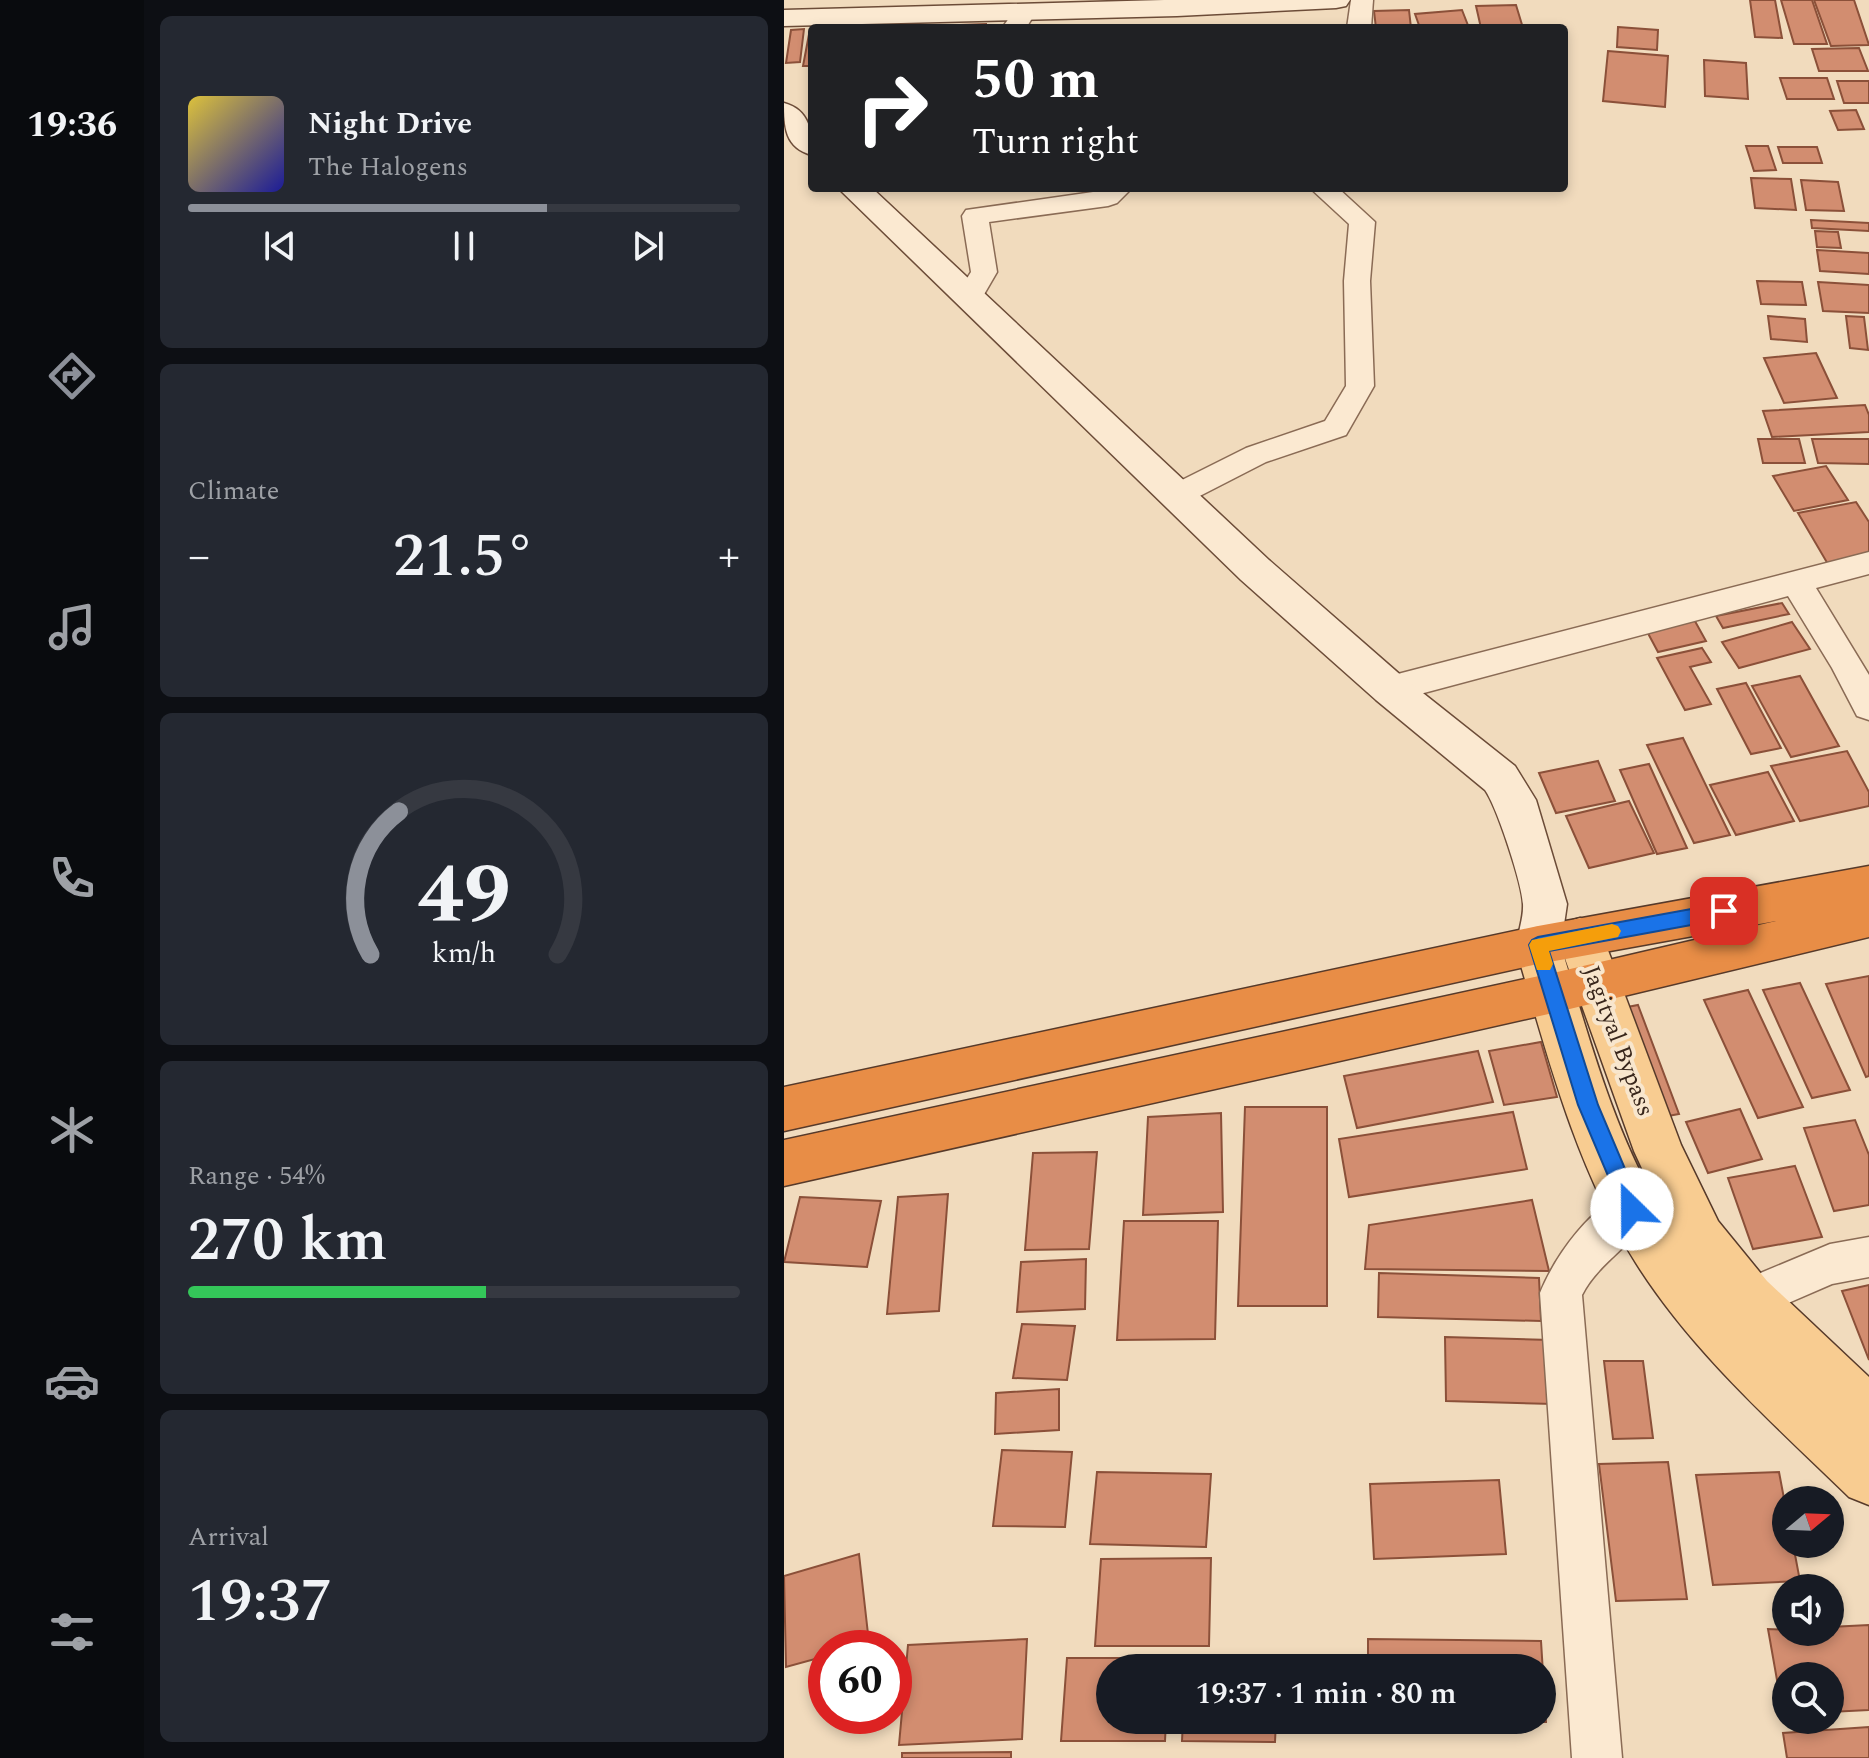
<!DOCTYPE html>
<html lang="en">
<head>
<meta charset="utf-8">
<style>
  :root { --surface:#171b24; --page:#242831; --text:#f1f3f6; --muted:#9ea1a6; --line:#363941; --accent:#8c9099 }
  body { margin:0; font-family:Spectral,serif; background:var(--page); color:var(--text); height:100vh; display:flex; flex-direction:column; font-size:30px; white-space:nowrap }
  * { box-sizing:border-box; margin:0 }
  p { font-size:26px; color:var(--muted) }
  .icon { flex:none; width:44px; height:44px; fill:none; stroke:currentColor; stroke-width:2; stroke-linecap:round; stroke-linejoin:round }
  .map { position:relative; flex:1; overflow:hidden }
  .details { display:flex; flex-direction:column; gap:16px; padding:16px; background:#0d0f14; width:640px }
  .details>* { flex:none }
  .hud { position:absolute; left:24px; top:24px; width:760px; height:168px; border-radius:8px; box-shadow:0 4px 12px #0003; background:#202124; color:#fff; overflow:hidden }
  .needle { width:52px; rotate:71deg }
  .controls { position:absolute; left:988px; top:1486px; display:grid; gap:16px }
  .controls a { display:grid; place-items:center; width:72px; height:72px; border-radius:50%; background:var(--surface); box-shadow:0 4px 12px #0003; font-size:40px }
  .speed { position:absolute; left:24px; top:1630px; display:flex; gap:16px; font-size:40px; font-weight:700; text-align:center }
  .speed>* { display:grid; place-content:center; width:104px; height:104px; border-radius:50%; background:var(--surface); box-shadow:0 4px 12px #0003; line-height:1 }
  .speed .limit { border:12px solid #d22; background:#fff; color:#111 }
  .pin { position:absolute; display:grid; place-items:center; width:68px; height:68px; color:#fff; margin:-34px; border-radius:16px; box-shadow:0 4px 12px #0006 }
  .me { position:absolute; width:88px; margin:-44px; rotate:337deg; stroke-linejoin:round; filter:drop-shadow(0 0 6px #0008) }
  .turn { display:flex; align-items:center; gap:28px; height:168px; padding:0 32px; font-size:36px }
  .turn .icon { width:104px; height:104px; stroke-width:2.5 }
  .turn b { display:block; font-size:56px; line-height:68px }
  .big { font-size:60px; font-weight:600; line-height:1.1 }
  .details .card { flex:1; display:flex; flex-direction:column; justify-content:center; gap:12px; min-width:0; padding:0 28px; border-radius:12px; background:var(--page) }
  .details .dial { align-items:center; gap:0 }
  .dial svg { height:208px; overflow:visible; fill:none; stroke:var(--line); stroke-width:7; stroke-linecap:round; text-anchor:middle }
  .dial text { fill:var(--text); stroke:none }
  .song { display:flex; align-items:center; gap:24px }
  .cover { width:96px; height:96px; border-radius:12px; background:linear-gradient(135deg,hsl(50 70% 55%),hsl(240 70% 35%)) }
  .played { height:8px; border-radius:4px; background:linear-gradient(90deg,var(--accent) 65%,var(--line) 65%) }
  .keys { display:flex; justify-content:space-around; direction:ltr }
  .heat { display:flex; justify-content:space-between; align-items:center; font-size:44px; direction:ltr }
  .charge { height:12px; border-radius:6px; background:linear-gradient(90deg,#34c759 54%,var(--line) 0) }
  .trip { position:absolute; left:312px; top:1654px; width:460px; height:80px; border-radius:40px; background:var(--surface); box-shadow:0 4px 12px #0003; font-weight:600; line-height:80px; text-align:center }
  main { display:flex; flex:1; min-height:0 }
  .tabs { display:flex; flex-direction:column; width:144px; justify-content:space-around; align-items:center; background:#090b0e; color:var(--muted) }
  .tabs .icon { width:56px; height:56px }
  .tabs .selected { color:var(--accent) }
  .tabs b { font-size:36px; color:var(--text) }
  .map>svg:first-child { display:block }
</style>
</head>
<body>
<main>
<nav class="tabs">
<b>19:36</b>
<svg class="icon selected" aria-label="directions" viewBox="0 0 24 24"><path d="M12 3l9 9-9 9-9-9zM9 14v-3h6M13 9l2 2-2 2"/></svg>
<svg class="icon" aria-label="music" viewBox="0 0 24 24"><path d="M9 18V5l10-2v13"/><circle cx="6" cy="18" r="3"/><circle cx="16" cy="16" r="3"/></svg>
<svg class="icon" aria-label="phone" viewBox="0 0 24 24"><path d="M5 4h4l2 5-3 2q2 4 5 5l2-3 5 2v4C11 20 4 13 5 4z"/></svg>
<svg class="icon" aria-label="climate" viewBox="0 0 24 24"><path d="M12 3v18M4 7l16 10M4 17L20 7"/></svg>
<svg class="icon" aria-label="car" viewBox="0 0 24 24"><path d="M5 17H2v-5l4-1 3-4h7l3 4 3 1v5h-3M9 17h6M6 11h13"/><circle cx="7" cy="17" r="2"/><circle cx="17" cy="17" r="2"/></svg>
<svg class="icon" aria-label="filters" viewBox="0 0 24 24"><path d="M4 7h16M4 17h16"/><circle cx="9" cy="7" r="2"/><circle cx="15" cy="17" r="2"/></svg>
</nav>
<section class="details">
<div class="card">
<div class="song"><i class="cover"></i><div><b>Night Drive</b><p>The Halogens</p></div></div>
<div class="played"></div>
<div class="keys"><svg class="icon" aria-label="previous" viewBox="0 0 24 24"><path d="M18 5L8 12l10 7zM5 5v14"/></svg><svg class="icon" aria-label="pause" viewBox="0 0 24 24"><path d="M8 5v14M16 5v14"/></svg><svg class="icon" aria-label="next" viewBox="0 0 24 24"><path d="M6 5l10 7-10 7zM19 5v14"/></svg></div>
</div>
<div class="card"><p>Climate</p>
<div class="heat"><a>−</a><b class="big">21.5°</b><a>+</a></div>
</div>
<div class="card dial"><svg viewBox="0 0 100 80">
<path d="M14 69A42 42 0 1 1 86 69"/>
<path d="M14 69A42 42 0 0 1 25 14" stroke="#8c9099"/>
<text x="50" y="56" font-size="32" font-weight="700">49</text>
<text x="50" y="72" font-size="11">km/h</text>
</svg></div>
<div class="card"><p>Range · 54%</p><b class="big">270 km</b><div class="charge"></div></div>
<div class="card"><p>Arrival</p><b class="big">19:37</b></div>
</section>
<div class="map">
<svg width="1085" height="1758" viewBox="0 0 1085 1758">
  <rect width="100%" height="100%" fill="#f1dbbd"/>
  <g fill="#d28d70" stroke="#8b5039" stroke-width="2">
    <path d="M 966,0 L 991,0 L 998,38 L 971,37 Z"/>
    <path d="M 997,0 L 1028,0 L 1043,44 L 1010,44 Z"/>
    <path d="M 1030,0 L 1070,0 L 1085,45 L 1047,46 Z"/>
    <path d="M 732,5 L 739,28 L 697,28 L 692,6 Z"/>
    <path d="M 625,10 L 627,28 L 592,28 L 590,11 Z"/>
    <path d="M 678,10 L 685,28 L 636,28 L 631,14 Z"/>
    <path d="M 202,24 L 202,28 L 147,28 L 148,26 Z"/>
    <path d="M 834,27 L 874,30 L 873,50 L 833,47 Z"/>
    <path d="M 20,29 L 16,62 L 2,63 L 7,30 Z"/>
    <path d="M 26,29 L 28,66 L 19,66 Z"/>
    <path d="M 1075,48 L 1084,71 L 1035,71 L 1028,49 Z"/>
    <path d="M 824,51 L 884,56 L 881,107 L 819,101 Z"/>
    <path d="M 920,60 L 962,63 L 964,99 L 921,96 Z"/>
    <path d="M 996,78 L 1043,78 L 1050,99 L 1003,99 Z"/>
    <path d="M 1053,81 L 1085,81 L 1085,103 L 1060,103 Z"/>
    <path d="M 1072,110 L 1080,129 L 1054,130 L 1046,111 Z"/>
    <path d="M 962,146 L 984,146 L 992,170 L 970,171 Z"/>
    <path d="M 994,147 L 1033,147 L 1038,163 L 999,163 Z"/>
    <path d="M 967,178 L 1007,179 L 1012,210 L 971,208 Z"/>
    <path d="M 1017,180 L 1054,182 L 1060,211 L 1022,210 Z"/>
    <path d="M 1027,220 L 1085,223 L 1085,231 L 1028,228 Z"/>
    <path d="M 1031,231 L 1054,232 L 1057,248 L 1033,247 Z"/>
    <path d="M 1033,250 L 1085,253 L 1085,274 L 1036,271 Z"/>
    <path d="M 973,281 L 1018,282 L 1022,305 L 977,304 Z"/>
    <path d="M 1034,282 L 1085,285 L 1085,313 L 1039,311 Z"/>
    <path d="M 984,316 L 1021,319 L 1023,342 L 987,339 Z"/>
    <path d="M 1062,316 L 1080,317 L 1084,350 L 1066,348 Z"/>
    <path d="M 1032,353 L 1053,398 L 1000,403 L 980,358 Z"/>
    <path d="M 1081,405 L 1085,415 L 1085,432 L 988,437 L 979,411 Z"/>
    <path d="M 974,439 L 1015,439 L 1021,463 L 979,463 Z"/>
    <path d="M 1028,439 L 1085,439 L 1085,464 L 1034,463 Z"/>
    <path d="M 1042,466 L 1064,500 L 1010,511 L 989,476 Z"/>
    <path d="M 1072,502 L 1085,522 L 1085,558 L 1045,566 L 1014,513 Z"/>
    <path d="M 998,603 L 1005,614 L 939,628 L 932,616 Z"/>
    <path d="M 907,614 L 922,641 L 874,652 L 859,624 Z"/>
    <path d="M 1008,622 L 1026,649 L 955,668 L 938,642 Z"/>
    <path d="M 918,648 L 927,662 L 906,667 L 927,704 L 901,710 L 873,658 Z"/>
    <path d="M 1016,676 L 1055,746 L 1007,757 L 968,686 Z"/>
    <path d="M 962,683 L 997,748 L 967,754 L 933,689 Z"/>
    <path d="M 899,738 L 946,835 L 910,843 L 863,745 Z"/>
    <path d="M 1063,751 L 1085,792 L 1085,806 L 1016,821 L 987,766 Z"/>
    <path d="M 814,761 L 831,801 L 772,813 L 755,773 Z"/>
    <path d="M 865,764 L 903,848 L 873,854 L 836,770 Z"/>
    <path d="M 984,772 L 1010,821 L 952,835 L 926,785 Z"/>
    <path d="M 845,801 L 870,853 L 805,868 L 782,816 Z"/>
    <path d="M 1085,976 L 1085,1076 L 1082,1077 L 1042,984 Z"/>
    <path d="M 1016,983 L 1066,1090 L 1028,1098 L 979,990 Z"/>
    <path d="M 964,990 L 1019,1107 L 974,1118 L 920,1000 Z"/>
    <path d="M 854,1005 L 895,1114 L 873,1118 L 833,1009 Z"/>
    <path d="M 757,1042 L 773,1097 L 720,1105 L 705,1051 Z"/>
    <path d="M 694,1051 L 709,1102 L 573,1128 L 560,1076 Z"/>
    <path d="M 461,1107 L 543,1107 L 543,1306 L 454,1306 Z"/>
    <path d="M 956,1109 L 978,1159 L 924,1173 L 902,1122 Z"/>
    <path d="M 729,1112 L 743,1169 L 565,1197 L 555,1139 Z"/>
    <path d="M 437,1113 L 439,1212 L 359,1215 L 364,1117 Z"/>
    <path d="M 1071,1120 L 1085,1155 L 1085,1205 L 1050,1211 L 1020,1128 Z"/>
    <path d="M 313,1152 L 305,1249 L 241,1250 L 249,1153 Z"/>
    <path d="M 1011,1166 L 1038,1237 L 969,1249 L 944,1178 Z"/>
    <path d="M 164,1194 L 155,1311 L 103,1314 L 114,1197 Z"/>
    <path d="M 16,1197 L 97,1201 L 83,1267 L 0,1262 Z"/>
    <path d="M 748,1200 L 765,1271 L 581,1269 L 585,1225 Z"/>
    <path d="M 340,1221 L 434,1221 L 431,1339 L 333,1340 Z"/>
    <path d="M 302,1259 L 301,1309 L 233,1312 L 237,1262 Z"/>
    <path d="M 595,1273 L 755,1278 L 757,1321 L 594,1317 Z"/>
    <path d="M 1085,1285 L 1085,1360 L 1058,1291 Z"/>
    <path d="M 238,1324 L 291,1326 L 283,1380 L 229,1378 Z"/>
    <path d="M 661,1337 L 766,1340 L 769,1404 L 662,1401 Z"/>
    <path d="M 820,1361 L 859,1361 L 869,1438 L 829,1439 Z"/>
    <path d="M 275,1389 L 275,1430 L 211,1434 L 212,1393 Z"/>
    <path d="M 218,1450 L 288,1452 L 281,1527 L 209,1526 Z"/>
    <path d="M 884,1462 L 903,1599 L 832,1601 L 815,1464 Z"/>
    <path d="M 313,1472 L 427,1474 L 422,1547 L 306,1544 Z"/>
    <path d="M 995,1472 L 1002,1509 L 1002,1544 L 1009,1544 L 1016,1581 L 929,1585 L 912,1475 Z"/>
    <path d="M 715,1480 L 722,1554 L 590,1559 L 586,1484 Z"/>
    <path d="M 75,1554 L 85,1643 L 68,1648 L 42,1648 L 42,1656 L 2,1667 L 0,1576 Z"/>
    <path d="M 427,1558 L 425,1646 L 311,1646 L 317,1559 Z"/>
    <path d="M 1085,1625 L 1085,1710 L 1046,1712 L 1046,1676 L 1002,1676 L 1002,1714 L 999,1714 L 984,1629 L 1046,1632 L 1046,1627 Z"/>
    <path d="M 243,1639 L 238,1739 L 115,1745 L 124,1645 Z"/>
    <path d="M 584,1639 L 757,1641 L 762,1722 L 607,1720 L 758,1720 L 758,1668 L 584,1668 Z"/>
    <path d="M 283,1658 L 384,1658 L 384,1668 L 326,1668 L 326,1720 L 382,1720 L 381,1741 L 277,1741 Z"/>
    <path d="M 403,1663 L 494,1664 L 494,1668 L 402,1668 Z"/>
    <path d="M 399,1720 L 492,1720 L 491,1742 L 398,1741 Z"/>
    <path d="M 1085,1727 L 1085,1758 L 1003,1758 L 999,1733 Z"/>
    <path d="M 227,1752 L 227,1758 L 118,1758 L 118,1753 Z"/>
  </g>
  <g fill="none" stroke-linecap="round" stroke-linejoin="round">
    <defs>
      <g id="street">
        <path d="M 567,0 L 589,0 L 587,28 L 563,28 Z"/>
        <path d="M 241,5 L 249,7 L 252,12 L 242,28 L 218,28 L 233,7 Z"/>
        <path d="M 320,188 L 348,188 L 333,203 L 324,206 L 205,222 L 213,272 L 195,303 L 185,306 L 175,303 L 171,297 L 187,272 L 178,216 L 182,210 L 316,191 Z"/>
        <path d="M 526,188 L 554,188 L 591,222 L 586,281 L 590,386 L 562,435 L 482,462 L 406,501 L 395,505 L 384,501 L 380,494 L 384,487 L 462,448 L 541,421 L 562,386 L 560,281 L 565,224 Z"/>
        <path d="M 1085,552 L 1085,574 L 1032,588 L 1085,675 L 1085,720 L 1073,716 L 1048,668 L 1004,596 L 606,702 L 594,698 L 589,689 L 594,680 L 606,676 Z"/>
        <path d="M 848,1189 L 863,1195 L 869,1209 C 854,1243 815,1261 798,1295 L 838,1758 L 788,1758 L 756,1293 C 772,1254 807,1206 848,1189 Z"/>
        <path d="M 1085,1237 L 1085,1277 L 1048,1284 L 965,1320 L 950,1314 L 944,1299 L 950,1284 L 1046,1244 Z"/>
      </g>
      <g id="secondary">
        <path d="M 380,0 L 566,0 L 562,6 L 552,8 L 393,16 L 0,26 L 0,10 Z"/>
        <path d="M 0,103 C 26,110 28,132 28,155 C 1,148 0,127 0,103 Z"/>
        <path d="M 54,188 L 88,188 L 485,560 L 620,678 L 731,766 L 752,800 L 783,904 L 777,945 L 770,959 L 754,964 L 738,959 C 728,938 740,925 739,904 C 738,883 713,807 701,790 L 592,700 L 457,580 Z"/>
      </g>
      <path id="primary" d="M 796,918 L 812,923 L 819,937 L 897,1145 L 934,1221 L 983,1281 L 1085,1377 L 1085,1505 L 1065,1497 C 990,1424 908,1352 852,1263 C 791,1166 763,1054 731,945 L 738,931 L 754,926 L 770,931 L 776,943 L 773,937 L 780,923 ZM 778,950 L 850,1151 L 879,1214 C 830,1133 806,1040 778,950 Z"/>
      <path id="highway" d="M 1085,866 L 1085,937 L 769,1013 L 0,1186 L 0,1140 L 769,973 L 992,921 L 754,964 L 0,1131 L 0,1087 L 754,926 Z"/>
    </defs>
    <use href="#street" stroke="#8a6b55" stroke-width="3"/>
    <use href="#secondary" stroke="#6c4c38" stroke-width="3"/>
    <use href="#primary" stroke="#573a2a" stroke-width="3"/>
    <use href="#highway" stroke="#573a2a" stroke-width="3"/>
    <use href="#street" fill="#fbe9d1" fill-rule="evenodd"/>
    <use href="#secondary" fill="#fbe9d1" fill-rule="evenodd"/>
    <use href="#primary" fill="#f8cc91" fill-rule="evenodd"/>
    <use href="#highway" fill="#e88d46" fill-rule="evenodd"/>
  </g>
  <path fill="#1a73e8" stroke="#114b97" stroke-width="2" d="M 940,903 L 947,905 L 950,911 L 947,917 L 940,919 L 765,951 L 814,1105 L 858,1209 L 855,1216 L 848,1219 L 841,1216 L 794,1105 L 745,945 L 748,940 L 754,937 Z"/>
  <path fill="#f59e0b" d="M 828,924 L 834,926 L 837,931 L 834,937 L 765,951 L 769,964 L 766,970 L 753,970 L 745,945 L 748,940 Z"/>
  <g text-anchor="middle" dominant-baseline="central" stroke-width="8" stroke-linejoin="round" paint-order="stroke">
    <g font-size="24" fill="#38261b" stroke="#f8e6cd">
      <text transform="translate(834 1041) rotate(69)">Jagityal Bypass</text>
    </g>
  </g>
</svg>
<div class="controls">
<a><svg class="needle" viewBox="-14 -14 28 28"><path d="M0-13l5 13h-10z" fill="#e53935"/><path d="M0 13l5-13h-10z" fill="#9ea1a6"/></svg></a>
<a><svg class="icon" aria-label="sound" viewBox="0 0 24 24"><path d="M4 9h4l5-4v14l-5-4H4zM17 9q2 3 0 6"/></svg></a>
<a><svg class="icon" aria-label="search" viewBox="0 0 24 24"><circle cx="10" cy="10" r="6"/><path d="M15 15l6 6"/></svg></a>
</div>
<div class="speed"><div class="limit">60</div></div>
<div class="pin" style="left:940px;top:911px;background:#d93025"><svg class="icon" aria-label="arrive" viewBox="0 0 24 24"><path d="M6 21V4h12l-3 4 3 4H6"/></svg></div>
<svg class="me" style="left:848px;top:1209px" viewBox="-20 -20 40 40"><circle r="19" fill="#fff"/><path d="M0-13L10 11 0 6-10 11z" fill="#1a73e8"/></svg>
<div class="trip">19:37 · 1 min · 80 m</div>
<div class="hud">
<div class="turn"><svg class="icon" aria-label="right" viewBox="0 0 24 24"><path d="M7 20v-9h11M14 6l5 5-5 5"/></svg><div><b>50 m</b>Turn right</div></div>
</div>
</div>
</main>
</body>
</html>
